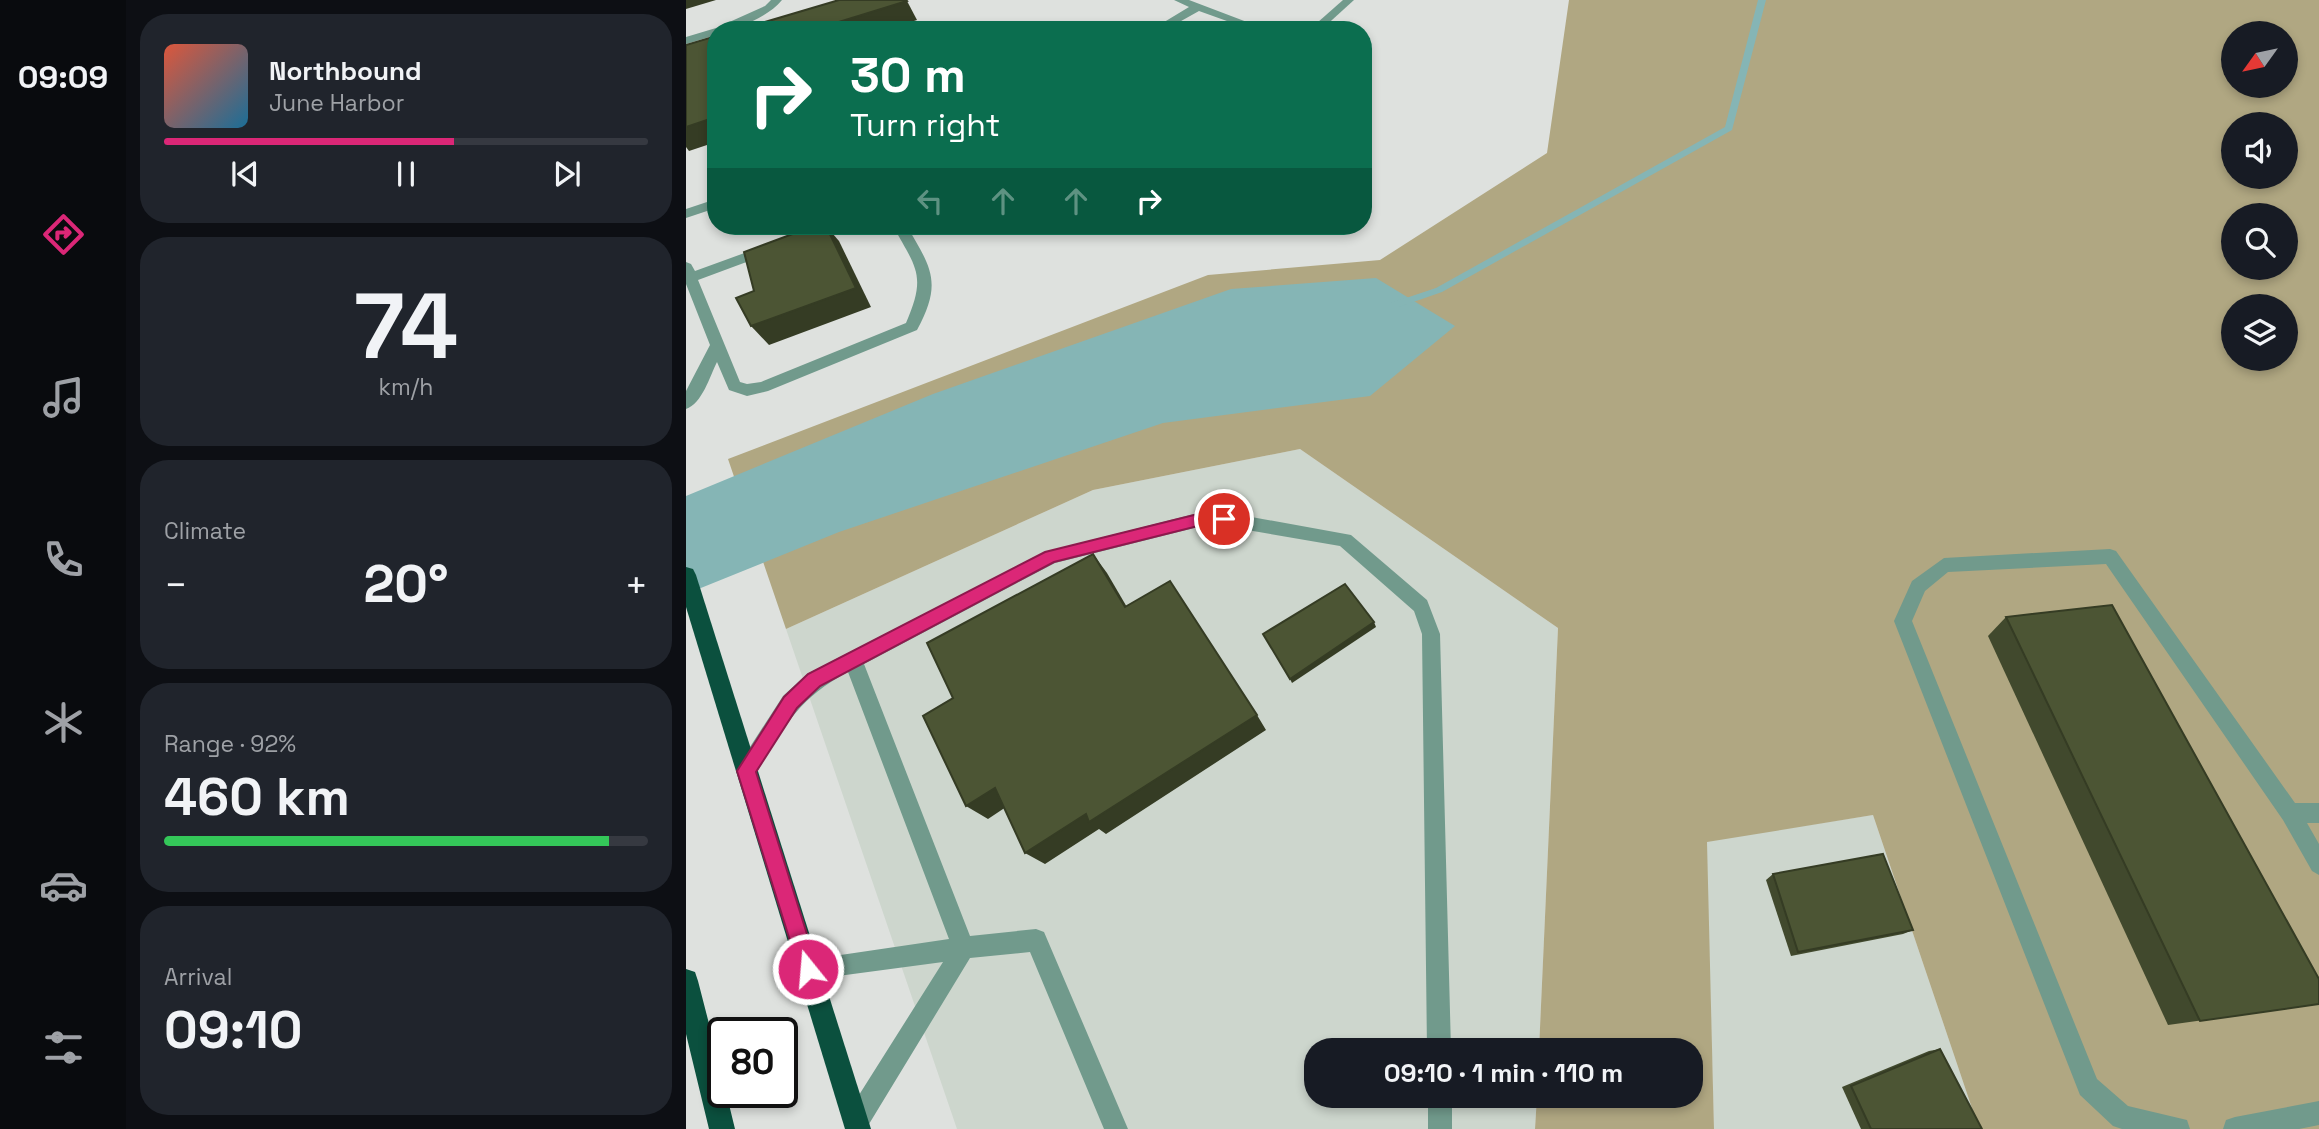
<!DOCTYPE html>
<html lang="en">
<head>
<meta charset="utf-8">
<style>
  :root { --surface:#171b24; --page:#20242c; --text:#f1f3f6; --muted:#9ea1a6; --line:#363941; --accent:#db2777 }
  body { margin:0; font-family:"Space Grotesk",sans-serif; background:var(--page); color:var(--text); height:100vh; display:flex; flex-direction:column; font-size:26px; white-space:nowrap }
  * { box-sizing:border-box; margin:0 }
  p { font-size:23px; color:var(--muted) }
  .icon { flex:none; width:38px; height:38px; fill:none; stroke:currentColor; stroke-width:2; stroke-linecap:round; stroke-linejoin:round }
  .map { position:relative; flex:1; overflow:hidden }
  .side { display:flex; flex-direction:column; gap:14px; padding:14px; background:#0d0f14; width:560px }
  .side>* { flex:none }
  .hud { position:absolute; left:21px; top:21px; width:665px; height:214px; border-radius:28px; box-shadow:0 4px 10px #0003; background:#0b6e4f; color:#fff; overflow:hidden }
  .needle { width:46px; rotate:237deg }
  .tools { position:absolute; left:1535px; top:21px; display:grid; gap:14px }
  .tools a { display:grid; place-items:center; width:77px; height:77px; border-radius:50%; background:var(--surface); box-shadow:0 4px 10px #0003; font-size:35px }
  .speed { position:absolute; left:21px; top:1017px; display:flex; gap:14px; font-size:35px; font-weight:700; text-align:center }
  .speed>* { display:grid; place-content:center; width:91px; height:91px; border-radius:50%; background:var(--surface); box-shadow:0 4px 10px #0003; line-height:1 }
  .speed .limit { border:4px solid #111; border-radius:10px; background:#fff; color:#111 }
  .pin { position:absolute; display:grid; place-items:center; width:60px; height:60px; color:#fff; margin:-30px; border:4px solid #fff; border-radius:50%; box-shadow:0 2px 7px #0007 }
  .me { position:absolute; width:77px; margin:-38px; rotate:343deg; stroke-linejoin:round; filter:drop-shadow(0 0 5px #0008) }
  .turn { display:flex; align-items:center; gap:24px; height:147px; padding:0 28px; font-size:32px }
  .turn .icon { width:91px; height:91px; stroke-width:2.5 }
  .turn b { display:block; font-size:49px; line-height:60px }
  .lanes { display:flex; align-items:center; height:66px; padding:0 28px; background:#0003; justify-content:center; gap:35px; direction:ltr }
  .lanes .off { opacity:.35 }
  .big { font-size:52px; font-weight:700; line-height:1.1 }
  .side .tile { flex:1; display:flex; flex-direction:column; justify-content:center; gap:10px; min-width:0; padding:0 24px; border-radius:28px; background:var(--page) }
  .side .dial { align-items:center; gap:0 }
  .dial b { font-size:91px; line-height:1 }
  .song { display:flex; align-items:center; gap:21px }
  .cover { width:84px; height:84px; border-radius:10px; background:linear-gradient(135deg,hsl(10 70% 55%),hsl(200 70% 35%)) }
  .played { height:7px; border-radius:4px; background:linear-gradient(90deg,var(--accent) 60%,var(--line) 60%) }
  .keys { display:flex; justify-content:space-around; direction:ltr }
  .heat { display:flex; justify-content:space-between; align-items:center; font-size:38px; direction:ltr }
  .charge { height:10px; border-radius:5px; background:linear-gradient(90deg,#34c759 92%,var(--line) 0) }
  .trip { position:absolute; left:618px; top:1038px; width:399px; height:70px; border-radius:28px; background:var(--surface); box-shadow:0 4px 10px #0003; font-weight:700; line-height:70px; text-align:center }
  main { display:flex; flex:1; min-height:0 }
  .tab-bar { display:flex; flex-direction:column; width:126px; justify-content:space-around; align-items:center; background:#090b0e; color:var(--muted) }
  .tab-bar .icon { width:49px; height:49px }
  .tab-bar .current { color:var(--accent) }
  .tab-bar b { font-size:32px; color:var(--text) }
  .map>svg:first-child { display:block }
</style>
</head>
<body>
<main>
<nav class="tab-bar">
<b>09:09</b>
<svg class="icon current" aria-label="directions" viewBox="0 0 24 24"><path d="M12 3l9 9-9 9-9-9zM9 14v-3h6M13 9l2 2-2 2"/></svg>
<svg class="icon" aria-label="music" viewBox="0 0 24 24"><path d="M9 18V5l10-2v13"/><circle cx="6" cy="18" r="3"/><circle cx="16" cy="16" r="3"/></svg>
<svg class="icon" aria-label="phone" viewBox="0 0 24 24"><path d="M5 4h4l2 5-3 2q2 4 5 5l2-3 5 2v4C11 20 4 13 5 4z"/></svg>
<svg class="icon" aria-label="climate" viewBox="0 0 24 24"><path d="M12 3v18M4 7l16 10M4 17L20 7"/></svg>
<svg class="icon" aria-label="car" viewBox="0 0 24 24"><path d="M5 17H2v-5l4-1 3-4h7l3 4 3 1v5h-3M9 17h6M6 11h13"/><circle cx="7" cy="17" r="2"/><circle cx="17" cy="17" r="2"/></svg>
<svg class="icon" aria-label="filters" viewBox="0 0 24 24"><path d="M4 7h16M4 17h16"/><circle cx="9" cy="7" r="2"/><circle cx="15" cy="17" r="2"/></svg>
</nav>
<section class="side">
<div class="tile">
<div class="song"><i class="cover"></i><div><b>Northbound</b><p>June Harbor</p></div></div>
<div class="played"></div>
<div class="keys"><svg class="icon" aria-label="previous" viewBox="0 0 24 24"><path d="M18 5L8 12l10 7zM5 5v14"/></svg><svg class="icon" aria-label="pause" viewBox="0 0 24 24"><path d="M8 5v14M16 5v14"/></svg><svg class="icon" aria-label="next" viewBox="0 0 24 24"><path d="M6 5l10 7-10 7zM19 5v14"/></svg></div>
</div>
<div class="tile dial"><b>74</b><p>km/h</p></div>
<div class="tile"><p>Climate</p>
<div class="heat"><a>−</a><b class="big">20°</b><a>+</a></div>
</div>
<div class="tile"><p>Range · 92%</p><b class="big">460 km</b><div class="charge"></div></div>
<div class="tile"><p>Arrival</p><b class="big">09:10</b></div>
</section>
<div class="map">
<svg width="1633" height="1129" viewBox="0 0 1633 1129">
  <rect width="100%" height="100%" fill="#dee1de"/>
  <g fill="#cdd6cd">
    <path d="M 614,449 L 872,628 L 853,1050 L 630,1050 L 630,1096 L 851,1096 L 849,1129 L 271,1129 L 100,629 L 407,490 Z"/>
    <path d="M 1187,815 L 1293,1129 L 1028,1129 L 1020,841 Z"/>
  </g>
  <path fill="#b0a782" fill-rule="evenodd" d="M 883,0 L 1633,0 L 1633,1129 L 1293,1129 L 1187,815 L 1021,842 L 1028,1129 L 849,1129 L 851,1096 L 1004,1096 L 1004,1050 L 853,1050 L 872,628 L 614,449 L 407,490 L 100,629 L 42,459 L 522,275 L 694,260 L 861,153 ZM 1547,33 L 1600,33 L 1600,86 L 1547,86 ZM 1547,124 L 1600,124 L 1600,177 L 1547,177 ZM 1547,215 L 1600,215 L 1600,268 L 1547,268 ZM 1547,306 L 1600,306 L 1600,359 L 1547,359 Z"/>
  <path fill="#85b5b5" d="M 690,278 L 769,326 L 684,396 L 477,423 L 153,532 L 0,594 L 0,496 L 247,394 L 545,289 Z"/>
  <g fill="none" stroke-linecap="round" stroke-linejoin="round">
    <path fill="#85b5b5" fill-rule="evenodd" d="M 1072,0 L 1080,0 L 1046,130 L 756,292 L 713,307 L 705,307 L 705,303 L 750,288 L 1039,127 Z"/>
    <g fill="#719a8c" fill-rule="evenodd">
      <path d="M 85,0 L 96,0 C 82,17 52,30 30,30 L 30,35 L 0,44 L 0,37 L 30,28 L 79,6 Z"/>
      <path d="M 488,0 L 503,0 L 582,30 L 566,30 L 513,11 L 479,30 L 465,30 L 503,7 Z"/>
      <path d="M 657,0 L 668,0 L 635,30 L 623,30 Z"/>
      <path d="M 30,199 L 30,208 L 0,218 L 0,209 Z"/>
      <path d="M 135,226 L 154,226 L 120,240 L 113,236 Z"/>
      <path d="M 207,226 L 221,226 C 245,268 257,282 231,330 L 82,391 L 61,396 L 43,390 L 31,362 C 24,376 16,404 0,409 L 0,391 L 24,345 L 0,284 L 0,262 L 5,264 L 9,271 L 75,247 L 85,247 L 87,250 L 85,253 L 12,280 L 54,382 L 61,384 L 75,382 L 220,323 C 241,275 230,268 207,226 Z"/>
      <path d="M 538,512 L 665,535 L 741,600 L 754,634 L 765,1050 L 741,1050 L 736,634 L 728,611 L 654,546 L 538,526 L 512,527 L 369,563 L 178,664 L 284,936 L 350,929 L 358,932 L 442,1129 L 418,1129 L 344,952 L 284,958 L 180,1129 L 160,1129 L 158,1123 L 161,1114 L 257,962 L 122,980 L 114,977 L 111,969 L 114,961 L 263,939 L 162,672 C 109,700 98,729 67,778 L 60,781 L 53,778 L 50,771 L 53,764 L 97,696 L 121,674 L 359,552 L 512,513 Z"/>
      <path d="M 1424,549 L 1430,551 L 1609,803 L 1633,803 L 1633,823 L 1621,823 L 1633,844 L 1633,875 L 1626,871 L 1597,820 L 1420,564 L 1262,572 L 1239,591 L 1226,621 L 1411,1079 L 1442,1106 L 1501,1120 L 1504,1129 L 1436,1129 L 1427,1126 L 1394,1095 L 1208,621 L 1226,581 L 1258,558 Z"/>
      <rect x="742" y="1096" width="24" height="33"/>
      <path d="M 1633,1101 L 1633,1125 L 1613,1129 L 1537,1129 L 1540,1120 L 1549,1117 Z"/>
    </g>
    <g fill="#0b503e" fill-rule="evenodd">
      <path d="M 0,567 L 7,569 L 10,575 L 185,1129 L 159,1129 L 0,607 Z"/>
      <path d="M 0,969 L 9,972 L 12,981 L 37,1078 L 37,1092 L 40,1092 L 49,1129 L 23,1129 L 0,1034 Z"/>
    </g>
  </g>
  <g fill="#41492d">
    <path d="M 1320,617 L 1633,1004 L 1482,1025 L 1302,636 Z"/>
    <path d="M 1087,874 L 1227,930 L 1217,934 L 1105,956 L 1080,880 Z"/>
    <path d="M 1254,1049 L 1296,1129 L 1175,1129 L 1156,1087 L 1243,1051 Z"/>
  </g>
  <g fill="#353c24">
    <path d="M 0,0 L 30,0 L 0,9 Z"/>
    <path d="M 221,1 L 231,20 L 201,30 L 127,30 Z"/>
    <path d="M 30,117 L 30,142 L 3,151 L 0,147 L 0,127 Z"/>
    <path d="M 140,226 L 153,241 L 185,307 L 83,345 L 65,326 Z"/>
    <path d="M 407,554 L 421,573 L 452,626 L 439,607 Z"/>
    <path d="M 688,622 L 690,627 L 606,683 L 604,679 Z"/>
    <path d="M 571,715 L 580,730 L 420,834 L 413,829 L 359,864 L 339,853 L 400,814 Z"/>
    <path d="M 309,788 L 329,801 L 302,819 L 280,806 Z"/>
  </g>
  <g fill="#4c5534" stroke="#353c24" stroke-width="2">
    <path d="M 153,0 L 220,0 L 221,1 L 127,30 L 52,30 Z"/>
    <path d="M 30,36 L 30,117 L 0,127 L 0,45 Z"/>
    <path d="M 128,226 L 140,226 L 170,288 L 65,326 L 50,298 L 68,291 L 58,252 Z"/>
    <path d="M 407,554 L 439,607 L 484,581 L 571,715 L 403,822 L 400,814 L 339,853 L 309,788 L 280,806 L 237,716 L 267,698 L 241,643 Z"/>
    <path d="M 659,584 L 688,622 L 604,679 L 577,634 Z"/>
    <path d="M 1426,605 L 1633,979 L 1633,1004 L 1514,1021 L 1320,617 Z"/>
    <path d="M 1197,854 L 1227,930 L 1112,952 L 1087,874 Z"/>
    <path d="M 1254,1049 L 1296,1129 L 1185,1129 L 1165,1086 Z"/>
  </g>
  <path fill="#db2777" stroke="#8e194d" stroke-width="2" d="M 538,512 L 545,519 L 538,525 L 512,526 L 368,562 L 134,686 L 111,708 L 70,772 L 132,969 L 129,976 L 122,979 L 115,976 L 51,771 L 98,697 L 122,674 L 359,552 L 512,514 Z"/>
</svg>
<div class="tools">
<a><svg class="needle" viewBox="-14 -14 28 28"><path d="M0-13l5 13h-10z" fill="#e53935"/><path d="M0 13l5-13h-10z" fill="#9ea1a6"/></svg></a>
<a><svg class="icon" aria-label="sound" viewBox="0 0 24 24"><path d="M4 9h4l5-4v14l-5-4H4zM17 9q2 3 0 6"/></svg></a>
<a><svg class="icon" aria-label="search" viewBox="0 0 24 24"><circle cx="10" cy="10" r="6"/><path d="M15 15l6 6"/></svg></a>
<a><svg class="icon" aria-label="layers" viewBox="0 0 24 24"><path d="M12 4l9 5-9 5-9-5zM3 14l9 5 9-5"/></svg></a>
</div>
<div class="speed"><div class="limit">80</div></div>
<div class="pin" style="left:538px;top:519px;background:#d93025"><svg class="icon" aria-label="arrive" viewBox="0 0 24 24"><path d="M6 21V4h12l-3 4 3 4H6"/></svg></div>
<svg class="me" style="left:122px;top:969px" viewBox="-20 -20 40 40"><circle r="17" fill="#db2777" stroke="#fff" stroke-width="3"/><path d="M0-11L8 9 0 5-8 9z" fill="#fff"/></svg>
<div class="trip">09:10 · 1 min · 110 m</div>
<div class="hud">
<div class="turn"><svg class="icon" aria-label="right" viewBox="0 0 24 24"><path d="M7 20v-9h11M14 6l5 5-5 5"/></svg><div><b>30 m</b>Turn right</div></div>
<div class="lanes"><svg class="icon off" aria-label="left" viewBox="0 0 24 24"><path d="M17 20v-9H6M10 6l-5 5 5 5"/></svg><svg class="icon off" aria-label="ahead" viewBox="0 0 24 24"><path d="M12 20V5M6 11l6-6 6 6"/></svg><svg class="icon off" aria-label="ahead" viewBox="0 0 24 24"><path d="M12 20V5M6 11l6-6 6 6"/></svg><svg class="icon" aria-label="right" viewBox="0 0 24 24"><path d="M7 20v-9h11M14 6l5 5-5 5"/></svg></div>
</div>
</div>
</main>
</body>
</html>
